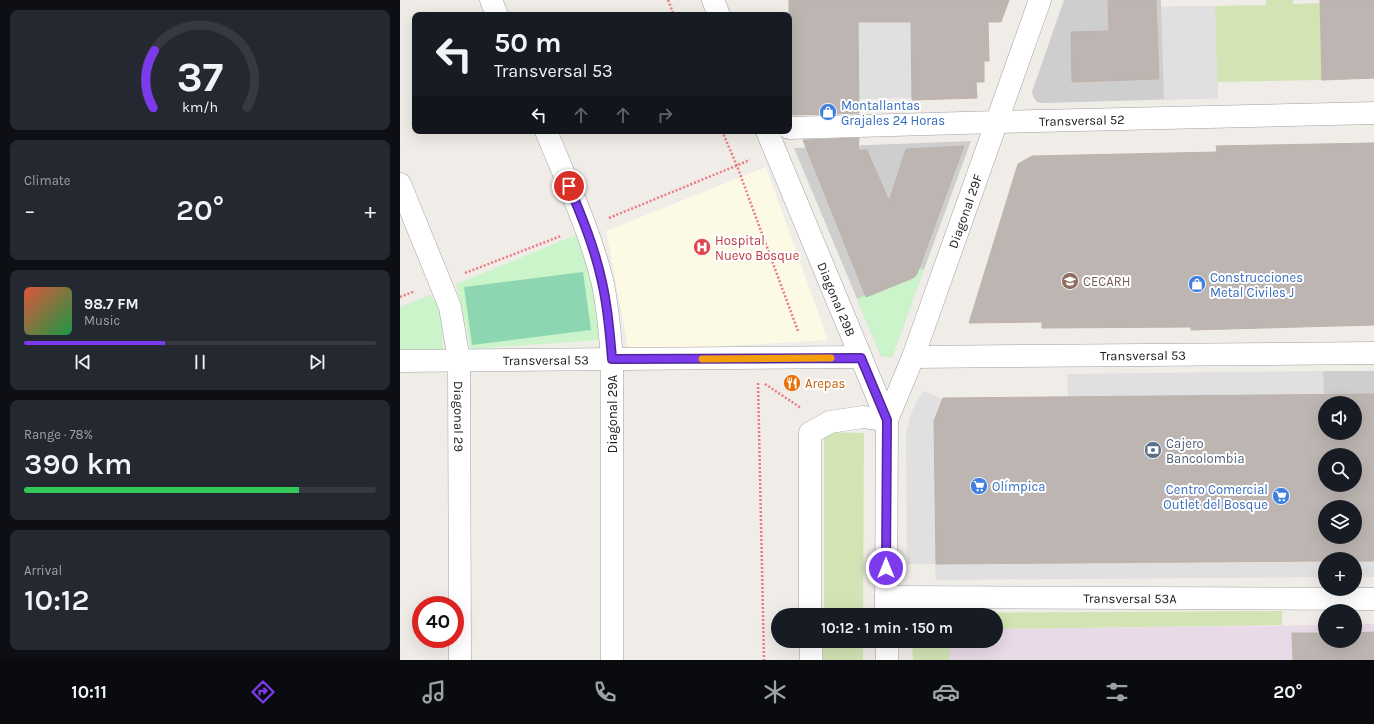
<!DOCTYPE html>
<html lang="en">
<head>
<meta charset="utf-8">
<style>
  :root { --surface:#171b24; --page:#242831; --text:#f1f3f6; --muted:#9ea1a6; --line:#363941; --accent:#7c3aed }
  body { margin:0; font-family:Karla,sans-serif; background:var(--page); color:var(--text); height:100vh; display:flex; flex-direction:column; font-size:15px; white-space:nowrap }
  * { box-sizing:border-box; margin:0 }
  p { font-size:13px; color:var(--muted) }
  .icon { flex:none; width:22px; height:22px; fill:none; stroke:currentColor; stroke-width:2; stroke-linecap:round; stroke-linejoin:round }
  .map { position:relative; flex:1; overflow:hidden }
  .details { display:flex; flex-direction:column; gap:10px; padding:10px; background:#0d0f14; width:400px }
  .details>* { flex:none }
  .top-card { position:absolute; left:12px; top:12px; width:380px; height:122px; border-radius:8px; box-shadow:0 4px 16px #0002; background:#171b24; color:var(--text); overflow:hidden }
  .tools { position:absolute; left:918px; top:396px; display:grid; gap:8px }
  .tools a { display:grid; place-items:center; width:44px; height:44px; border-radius:50%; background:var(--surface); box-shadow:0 4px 16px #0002; font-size:20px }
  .speed { position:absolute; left:12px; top:596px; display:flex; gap:8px; font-size:20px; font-weight:700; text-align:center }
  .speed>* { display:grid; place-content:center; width:52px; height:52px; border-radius:50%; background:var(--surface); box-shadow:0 4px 16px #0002; line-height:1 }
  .speed .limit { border:6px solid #d22; background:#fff; color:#111 }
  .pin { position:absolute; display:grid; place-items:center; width:34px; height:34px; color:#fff; margin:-17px; border:2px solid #fff; border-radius:50%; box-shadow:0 1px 4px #0007 }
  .me { position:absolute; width:44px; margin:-22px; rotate:0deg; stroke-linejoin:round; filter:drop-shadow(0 0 3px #0008) }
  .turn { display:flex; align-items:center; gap:14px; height:84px; padding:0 16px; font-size:18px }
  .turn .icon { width:52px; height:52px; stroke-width:2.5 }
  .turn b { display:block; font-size:28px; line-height:34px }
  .lanes { display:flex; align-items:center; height:38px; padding:0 16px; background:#0003; justify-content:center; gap:20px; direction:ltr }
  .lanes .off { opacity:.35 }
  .big { font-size:30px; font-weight:600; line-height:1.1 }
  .details .card { flex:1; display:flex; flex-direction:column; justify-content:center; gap:6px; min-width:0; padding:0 14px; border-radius:8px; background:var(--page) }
  .details .dial { align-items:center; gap:0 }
  .dial svg { height:104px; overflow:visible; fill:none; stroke:var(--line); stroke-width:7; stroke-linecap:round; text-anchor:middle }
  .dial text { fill:var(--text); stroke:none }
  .song { display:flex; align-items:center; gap:12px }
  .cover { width:48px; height:48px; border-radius:6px; background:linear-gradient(135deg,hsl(10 70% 55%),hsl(140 70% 35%)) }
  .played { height:4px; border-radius:2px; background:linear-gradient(90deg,var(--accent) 40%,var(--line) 40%) }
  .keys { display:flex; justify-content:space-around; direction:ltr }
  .heat { display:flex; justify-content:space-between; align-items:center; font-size:22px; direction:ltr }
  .charge { height:6px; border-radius:3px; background:linear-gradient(90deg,#34c759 78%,var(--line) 0) }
  .trip { position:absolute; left:371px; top:608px; width:232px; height:40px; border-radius:20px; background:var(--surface); box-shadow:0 4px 16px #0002; font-weight:600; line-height:40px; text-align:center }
  .tab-bar { display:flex; height:64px; justify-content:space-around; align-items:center; background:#090b0e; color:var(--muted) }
  .tab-bar .icon { width:28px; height:28px }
  .tab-bar .current { color:var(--accent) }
  .tab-bar b { font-size:18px; color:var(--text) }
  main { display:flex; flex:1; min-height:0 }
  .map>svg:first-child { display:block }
</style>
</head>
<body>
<main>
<section class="details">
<div class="card dial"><svg viewBox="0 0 100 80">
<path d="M14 69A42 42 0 1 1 86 69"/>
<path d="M14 69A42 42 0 0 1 15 25" stroke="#7c3aed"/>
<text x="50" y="56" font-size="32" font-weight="700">37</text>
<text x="50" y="72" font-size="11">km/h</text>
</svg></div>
<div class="card"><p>Climate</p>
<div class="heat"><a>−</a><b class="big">20°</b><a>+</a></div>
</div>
<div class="card">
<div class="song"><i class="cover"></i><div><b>98.7 FM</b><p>Music</p></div></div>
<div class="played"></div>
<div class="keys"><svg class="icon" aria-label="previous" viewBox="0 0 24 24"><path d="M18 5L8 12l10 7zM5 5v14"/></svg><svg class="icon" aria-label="pause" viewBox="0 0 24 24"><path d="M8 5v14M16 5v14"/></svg><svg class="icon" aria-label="next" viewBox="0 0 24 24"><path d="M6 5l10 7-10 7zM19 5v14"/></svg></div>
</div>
<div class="card"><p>Range · 78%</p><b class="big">390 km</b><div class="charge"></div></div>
<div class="card"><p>Arrival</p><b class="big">10:12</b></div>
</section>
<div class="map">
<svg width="974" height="660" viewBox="0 0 974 660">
  <rect width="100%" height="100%" fill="#f0ece8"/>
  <path fill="#e8dae7" d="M 955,624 L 974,624 L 974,660 L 550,660 L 550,641 L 596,641 L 596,629 L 925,625 L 925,641 L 955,641 Z"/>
  <path fill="#fcf9e4" d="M 366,167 L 428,340 L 229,352 L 206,231 Z"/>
  <g fill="#cecece" fill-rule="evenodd">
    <path d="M 664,0 L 761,0 L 761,7 L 815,6 L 818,98 L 643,103 L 637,102 L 633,96 L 632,92 Z"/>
    <path d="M 571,141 L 492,357 L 481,356 L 394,148 Z"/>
    <path d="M 923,371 L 974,371 L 974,489 L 924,490 ZM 925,403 L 955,403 L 955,433 L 925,433 ZM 925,455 L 955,455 L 955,485 L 925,485 Z"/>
  </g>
  <g fill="#d2e4b3">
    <path d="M 866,0 L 893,0 L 893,4 L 920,3 L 922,80 L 817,82 L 815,6 L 866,5 Z"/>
    <path d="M 424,432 L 464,433 L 463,615 L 424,615 Z"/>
    <path d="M 882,611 L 882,625 L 596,629 L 596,615 L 523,615 L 525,613 Z"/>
    <rect x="423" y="641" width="40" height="19"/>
    <path d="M 512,641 L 550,641 L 550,660 L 513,660 Z"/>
  </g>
  <g fill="#ccf4ca">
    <path d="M 176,235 L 199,298 L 198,340 L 71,349 L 56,284 Z"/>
    <path d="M 519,268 L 524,270 L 492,357 L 481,356 L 457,299 L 466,295 L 467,296 L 516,277 Z"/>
    <path d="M 30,295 L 41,310 L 43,350 L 0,351 L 0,307 Z"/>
  </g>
  <path fill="#8ed6b1" d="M 183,272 L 191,330 L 72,345 L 64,287 Z"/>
  <g fill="#e0e0e0">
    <path d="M 815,6 L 818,98 L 764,100 L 761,7 Z"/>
    <path d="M 458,22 L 512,22 L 512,98 L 459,99 Z"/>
    <path d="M 923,371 L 924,395 L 668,397 L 667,374 Z"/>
    <path d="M 523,391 L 543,399 L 534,421 L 536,564 L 925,561 L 925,577 L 536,580 L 535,564 L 507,564 L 506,433 L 510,416 L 516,403 Z"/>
    <rect x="955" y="561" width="19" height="16"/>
  </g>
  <g fill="#bdb5b1" stroke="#c0b2ab" fill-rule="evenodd">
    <path d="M 389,0 L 609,0 L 601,22 L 588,22 L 589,61 L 584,61 L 584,82 L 576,82 L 577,98 L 512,100 L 511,22 L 458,22 L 459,113 L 393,115 L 389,105 Z"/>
    <path d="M 708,0 L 756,0 L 759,79 L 672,82 L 671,32 L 709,31 Z"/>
    <path d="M 920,0 L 974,0 L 974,78 L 922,80 Z"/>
    <path d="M 459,138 L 458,150 L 467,150 L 489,201 L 506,149 L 564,146 L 517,274 L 513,278 L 466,297 L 403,140 Z"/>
    <path d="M 974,143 L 974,325 L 791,330 L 791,327 L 642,328 L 642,322 L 569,323 L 618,164 L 632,156 L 817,152 L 816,146 Z"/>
    <path d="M 974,394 L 974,561 L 955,561 L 955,559 L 925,559 L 925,561 L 536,564 L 534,421 L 543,398 ZM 925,403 L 955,403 L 955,433 L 925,433 ZM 925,455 L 955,455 L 955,485 L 925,485 ZM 925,507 L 955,507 L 955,537 L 925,537 Z"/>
    <path d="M 974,632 L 974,660 L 893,660 L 892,633 L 925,633 L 925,641 L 955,641 L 955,633 Z"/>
  </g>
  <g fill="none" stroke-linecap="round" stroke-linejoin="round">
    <defs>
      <g id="minor">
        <path d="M 91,0 L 97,15"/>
        <path d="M 313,0 L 319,15"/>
        <path id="s1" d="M 389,128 L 597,122 L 974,113"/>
        <path d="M 146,131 C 166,180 189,228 202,280 C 208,306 210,333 212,359 L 212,660"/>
        <path id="s2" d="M 367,131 L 487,420 L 486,615"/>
        <path id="s3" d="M 0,184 L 50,307 L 59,360 L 60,660"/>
        <path id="s4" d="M 513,357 L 974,353"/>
        <path id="s5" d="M 0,361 L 461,357"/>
        <path id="s6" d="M 487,420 L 513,357 L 640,0"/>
        <path id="s7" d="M 486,597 L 974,599"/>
        <path d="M 410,615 L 410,433 L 430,422 L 463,417 L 487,420"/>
        <path d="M 411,641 L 411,660"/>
        <path d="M 487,641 L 487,660"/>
      </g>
    </defs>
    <use href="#minor" stroke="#a1a1a1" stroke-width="23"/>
    <g stroke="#ec7c80" stroke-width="2.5" stroke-dasharray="2 2" stroke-linecap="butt">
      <path d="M 268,0 L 274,15"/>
      <path d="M 322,131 L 337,166 L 398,331"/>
      <path d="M 209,218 L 350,160"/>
      <path d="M 65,273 L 161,236"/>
      <path d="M 0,297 L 15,291"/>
      <path d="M 358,383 L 364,660"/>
      <path d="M 365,384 L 401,408"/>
    </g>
    <use href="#minor" stroke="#fff" stroke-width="22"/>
  </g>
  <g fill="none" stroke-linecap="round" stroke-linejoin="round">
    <defs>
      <path id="route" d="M 169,186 C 182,217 195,249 202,282 C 208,308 210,333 212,359 L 461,358 L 487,420 L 486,568"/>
    </defs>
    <use href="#route" stroke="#51269a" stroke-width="10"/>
    <use href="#route" stroke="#7c3aed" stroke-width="7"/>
    <path stroke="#f59e0b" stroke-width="7" d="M 302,359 L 431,358"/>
  </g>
  <defs>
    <symbol id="shop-disc" viewBox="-11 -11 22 22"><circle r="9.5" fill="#3f7fe0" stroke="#fff"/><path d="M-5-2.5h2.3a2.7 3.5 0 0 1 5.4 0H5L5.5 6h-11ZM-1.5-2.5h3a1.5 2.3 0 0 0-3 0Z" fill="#fff"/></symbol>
    <symbol id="hospital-disc" viewBox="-11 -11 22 22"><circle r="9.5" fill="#e0444e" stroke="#fff"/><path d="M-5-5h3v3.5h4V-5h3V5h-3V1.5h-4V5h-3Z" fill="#fff"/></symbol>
    <symbol id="university-disc" viewBox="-11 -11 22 22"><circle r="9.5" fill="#8d6e63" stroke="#fff"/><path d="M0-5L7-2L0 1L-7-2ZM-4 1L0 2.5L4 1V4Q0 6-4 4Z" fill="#fff"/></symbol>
    <symbol id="restaurant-disc" viewBox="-11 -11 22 22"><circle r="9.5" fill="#e8710a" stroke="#fff"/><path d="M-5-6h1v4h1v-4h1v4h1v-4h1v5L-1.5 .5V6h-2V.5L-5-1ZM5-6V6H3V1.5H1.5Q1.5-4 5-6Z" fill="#fff"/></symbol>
    <symbol id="bank-disc" viewBox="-11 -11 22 22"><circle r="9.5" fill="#5c6f8a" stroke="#fff"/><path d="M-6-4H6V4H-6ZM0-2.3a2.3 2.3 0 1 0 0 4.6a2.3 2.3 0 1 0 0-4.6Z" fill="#fff"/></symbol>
    <symbol id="supermarket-disc" viewBox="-11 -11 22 22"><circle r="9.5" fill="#3f7fe0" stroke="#fff"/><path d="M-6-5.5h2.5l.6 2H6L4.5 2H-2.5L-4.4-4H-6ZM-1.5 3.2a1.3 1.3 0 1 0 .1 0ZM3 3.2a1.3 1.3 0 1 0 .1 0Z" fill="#fff"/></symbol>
  </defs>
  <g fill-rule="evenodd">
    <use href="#shop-disc" x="418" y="102" width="20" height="20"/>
    <use href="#hospital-disc" x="292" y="237" width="20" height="20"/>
    <use href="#university-disc" x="660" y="271" width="20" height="20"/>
    <use href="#shop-disc" x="787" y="274" width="20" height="20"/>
    <use href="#restaurant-disc" x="382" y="373" width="20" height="20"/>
    <use href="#bank-disc" x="743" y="440" width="20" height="20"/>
    <use href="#supermarket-disc" x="569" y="476" width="20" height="20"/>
    <use href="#supermarket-disc" x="871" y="486" width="20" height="20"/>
  </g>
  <g text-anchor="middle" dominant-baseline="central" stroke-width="4" stroke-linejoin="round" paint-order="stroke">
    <g font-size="13" fill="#366cbe" stroke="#fff" text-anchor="start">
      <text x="441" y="105">Montallantas<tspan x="441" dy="15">Grajales 24 Horas</tspan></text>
      <text x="810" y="277">Construcciones<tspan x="810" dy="15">Metal Civiles J</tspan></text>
      <text x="592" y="486">Olímpica</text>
      <text x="868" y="489" text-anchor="end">Centro Comercial<tspan x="868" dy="15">Outlet del Bosque</tspan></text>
    </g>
    <g font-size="13" fill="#202020" stroke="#fff">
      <text stroke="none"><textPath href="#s1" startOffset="293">Transversal 52</textPath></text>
      <text stroke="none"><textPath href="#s6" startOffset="223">Diagonal 29F</textPath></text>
      <text stroke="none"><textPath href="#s2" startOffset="182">Diagonal 29B</textPath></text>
      <text stroke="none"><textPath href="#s4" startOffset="230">Transversal 53</textPath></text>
      <text stroke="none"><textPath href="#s5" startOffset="146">Transversal 53</textPath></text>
      <text transform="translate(212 414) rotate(-90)">Diagonal 29A</text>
      <text stroke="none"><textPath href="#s3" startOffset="243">Diagonal 29</textPath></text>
      <text stroke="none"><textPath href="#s7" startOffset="244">Transversal 53A</textPath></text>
    </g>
    <g font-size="13" fill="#be3a42" stroke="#fff" text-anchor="start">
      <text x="315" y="240">Hospital<tspan x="315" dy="15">Nuevo Bosque</tspan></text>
    </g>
    <g font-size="13" fill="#785e54" stroke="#fff" text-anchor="start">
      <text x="683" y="281">CECARH</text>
    </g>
    <g font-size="13" fill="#c56008" stroke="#fff" text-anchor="start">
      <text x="405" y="383">Arepas</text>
    </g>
    <g font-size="13" fill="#4e5e75" stroke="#fff" text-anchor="start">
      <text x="766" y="443">Cajero<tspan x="766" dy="15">Bancolombia</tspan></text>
    </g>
  </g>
</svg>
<div class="tools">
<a><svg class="icon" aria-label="sound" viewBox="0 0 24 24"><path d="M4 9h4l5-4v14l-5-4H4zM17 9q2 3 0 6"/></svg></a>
<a><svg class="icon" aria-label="search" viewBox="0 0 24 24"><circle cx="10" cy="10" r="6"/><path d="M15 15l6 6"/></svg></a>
<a><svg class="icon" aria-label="layers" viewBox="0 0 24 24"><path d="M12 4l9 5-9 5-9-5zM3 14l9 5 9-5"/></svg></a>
<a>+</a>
<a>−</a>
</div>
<div class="speed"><div class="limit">40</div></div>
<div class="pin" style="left:169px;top:186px;background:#d93025"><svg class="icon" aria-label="arrive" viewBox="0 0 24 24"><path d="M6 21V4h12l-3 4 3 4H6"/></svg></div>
<svg class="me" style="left:486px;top:568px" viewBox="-20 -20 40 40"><circle r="17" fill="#7c3aed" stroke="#fff" stroke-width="3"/><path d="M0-11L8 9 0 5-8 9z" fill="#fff"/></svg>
<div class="trip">10:12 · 1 min · 150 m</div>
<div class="top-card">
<div class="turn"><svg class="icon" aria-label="left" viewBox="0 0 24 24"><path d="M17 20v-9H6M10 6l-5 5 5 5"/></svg><div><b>50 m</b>Transversal 53</div></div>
<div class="lanes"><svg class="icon" aria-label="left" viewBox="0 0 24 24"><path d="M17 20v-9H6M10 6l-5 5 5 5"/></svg><svg class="icon off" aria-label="ahead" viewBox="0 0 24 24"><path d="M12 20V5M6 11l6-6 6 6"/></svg><svg class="icon off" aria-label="ahead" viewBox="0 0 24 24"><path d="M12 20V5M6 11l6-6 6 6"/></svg><svg class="icon off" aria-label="right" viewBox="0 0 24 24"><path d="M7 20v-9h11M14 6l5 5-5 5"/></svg></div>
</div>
</div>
</main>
<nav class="tab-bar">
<b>10:11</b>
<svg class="icon current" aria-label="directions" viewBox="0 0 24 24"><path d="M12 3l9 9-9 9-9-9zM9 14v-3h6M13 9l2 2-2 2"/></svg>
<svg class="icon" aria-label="music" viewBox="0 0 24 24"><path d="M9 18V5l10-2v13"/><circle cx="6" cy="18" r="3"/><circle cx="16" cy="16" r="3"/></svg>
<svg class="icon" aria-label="phone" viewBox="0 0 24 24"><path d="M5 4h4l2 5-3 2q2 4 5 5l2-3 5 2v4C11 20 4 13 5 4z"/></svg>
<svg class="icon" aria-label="climate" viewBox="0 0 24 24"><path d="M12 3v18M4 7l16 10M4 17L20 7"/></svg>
<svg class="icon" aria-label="car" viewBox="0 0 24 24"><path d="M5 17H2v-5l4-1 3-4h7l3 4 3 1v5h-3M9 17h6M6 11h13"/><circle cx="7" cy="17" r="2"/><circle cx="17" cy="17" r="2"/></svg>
<svg class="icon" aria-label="filters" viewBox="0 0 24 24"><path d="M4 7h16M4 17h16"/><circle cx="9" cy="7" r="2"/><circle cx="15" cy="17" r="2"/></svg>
<b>20°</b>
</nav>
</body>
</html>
